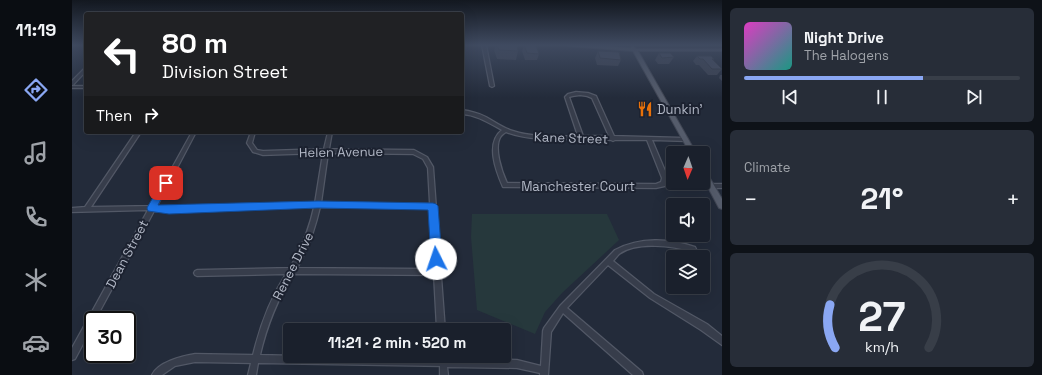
<!DOCTYPE html>
<html lang="en">
<head>
<meta charset="utf-8">
<style>
  :root { --surface:#1a202c; --page:#272d38; --text:#f1f3f6; --muted:#9fa3a9; --line:#383e48; --accent:#8aa7f3 }
  body { margin:0; font-family:"Space Grotesk",sans-serif; background:var(--page); color:var(--text); height:100vh; display:flex; flex-direction:column; font-size:15px; white-space:nowrap }
  * { box-sizing:border-box; margin:0 }
  p { font-size:13px; color:var(--muted) }
  .icon { flex:none; width:22px; height:22px; fill:none; stroke:currentColor; stroke-width:2; stroke-linecap:round; stroke-linejoin:round }
  .map { position:relative; flex:1; overflow:hidden }
  .sheet { display:flex; flex-direction:column; gap:8px; padding:8px; background:#0e1218; width:320px }
  .sheet>* { flex:none }
  .guide { position:absolute; left:12px; top:12px; width:380px; height:122px; border-radius:4px; box-shadow:0 4px 16px #0002,0 0 0 1px var(--line); background:#202124; color:#fff; overflow:hidden }
  .needle { width:26px; rotate:182deg }
  .tools { position:absolute; left:594px; top:146px; display:grid; gap:8px }
  .tools a { display:grid; place-items:center; width:44px; height:44px; border-radius:4px; background:var(--surface); box-shadow:0 4px 16px #0002,0 0 0 1px var(--line); font-size:20px }
  .speed { position:absolute; left:12px; top:311px; display:flex; gap:8px; font-size:20px; font-weight:700; text-align:center }
  .speed>* { display:grid; place-content:center; width:52px; height:52px; border-radius:50%; background:var(--surface); box-shadow:0 4px 16px #0002,0 0 0 1px var(--line); line-height:1 }
  .speed .limit { border:2px solid #111; border-radius:6px; background:#fff; color:#111 }
  .pin { position:absolute; display:grid; place-items:center; width:34px; height:34px; color:#fff; margin:-17px; border-radius:8px; box-shadow:0 2px 6px #0006 }
  .me { position:absolute; width:44px; margin:-22px; rotate:356deg; stroke-linejoin:round; filter:drop-shadow(0 0 3px #0008) }
  .turn { display:flex; align-items:center; gap:14px; height:84px; padding:0 12px; font-size:18px }
  .turn .icon { width:52px; height:52px; stroke-width:2.5 }
  .turn b { display:block; font-size:28px; line-height:34px }
  .then { display:flex; align-items:center; height:38px; padding:0 12px; background:#0003; gap:8px; font-size:15px }
  .big { font-size:30px; font-weight:600; line-height:1.1 }
  .sheet .widget { flex:1; display:flex; flex-direction:column; justify-content:center; gap:6px; min-width:0; padding:0 14px; border-radius:6px; background:var(--page) }
  .sheet .dial { align-items:center; gap:0 }
  .dial svg { height:104px; overflow:visible; fill:none; stroke:var(--line); stroke-width:7; stroke-linecap:round; text-anchor:middle }
  .dial text { fill:var(--text); stroke:none }
  .song { display:flex; align-items:center; gap:12px }
  .cover { width:48px; height:48px; border-radius:6px; background:linear-gradient(135deg,hsl(310 70% 55%),hsl(170 70% 35%)) }
  .played { height:4px; border-radius:2px; background:linear-gradient(90deg,var(--accent) 65%,var(--line) 65%) }
  .keys { display:flex; justify-content:space-around; direction:ltr }
  .heat { display:flex; justify-content:space-between; align-items:center; font-size:22px; direction:ltr }
  .trip { position:absolute; left:211px; top:323px; width:228px; height:40px; border-radius:4px; background:var(--surface); box-shadow:0 4px 16px #0002,0 0 0 1px var(--line); font-weight:600; line-height:40px; text-align:center }
  main { display:flex; flex:1; min-height:0 }
  .dock { display:flex; flex-direction:column; width:72px; justify-content:space-around; align-items:center; background:#0a0d12; color:var(--muted) }
  .dock .icon { width:28px; height:28px }
  .dock .active { color:var(--accent) }
  .dock b { font-size:18px; color:var(--text) }
  .map>svg:first-child { display:block }
</style>
</head>
<body>
<main>
<nav class="dock">
<b>11:19</b>
<svg class="icon active" aria-label="directions" viewBox="0 0 24 24"><path d="M12 3l9 9-9 9-9-9zM9 14v-3h6M13 9l2 2-2 2"/></svg>
<svg class="icon" aria-label="music" viewBox="0 0 24 24"><path d="M9 18V5l10-2v13"/><circle cx="6" cy="18" r="3"/><circle cx="16" cy="16" r="3"/></svg>
<svg class="icon" aria-label="phone" viewBox="0 0 24 24"><path d="M5 4h4l2 5-3 2q2 4 5 5l2-3 5 2v4C11 20 4 13 5 4z"/></svg>
<svg class="icon" aria-label="climate" viewBox="0 0 24 24"><path d="M12 3v18M4 7l16 10M4 17L20 7"/></svg>
<svg class="icon" aria-label="car" viewBox="0 0 24 24"><path d="M5 17H2v-5l4-1 3-4h7l3 4 3 1v5h-3M9 17h6M6 11h13"/><circle cx="7" cy="17" r="2"/><circle cx="17" cy="17" r="2"/></svg>
</nav>
<div class="map">
<svg width="650" height="375" viewBox="0 0 650 375">
  <rect width="100%" height="100%" fill="#232b3a"/>
  <path fill="#26383c" d="M 400,214 L 535,214 L 547,240 L 490,293 L 473,312 L 463,334 L 405,310 L 399,237 Z"/>
  <g fill="none" stroke-linecap="round" stroke-linejoin="round">
    <defs>
      <g id="minor">
        <path d="M 410,45 L 414,45 L 422,86 L 420,87 L 418,86 Z"/>
        <path d="M 13,68 L 14,68 L 14,71 L 1,85 L 0,85 L 0,81 Z"/>
        <rect x="0" y="86" width="14" height="2"/>
        <path d="M 504,92 L 516,93 L 524,96 L 542,136 L 615,138 L 615,139 L 613,141 L 580,140 L 596,178 L 593,186 L 584,188 L 431,187 C 424,171 413,143 430,130 C 417,123 405,115 390,114 L 390,110 C 398,111 406,113 414,117 C 423,122 431,128 441,131 C 462,138 485,136 506,136 L 493,97 L 496,94 ZM 508,95 L 515,96 L 520,98 L 537,136 L 511,136 L 497,97 L 501,96 ZM 434,132 C 457,141 483,139 508,139 L 510,141 L 512,139 L 539,140 L 541,141 L 543,140 L 575,140 L 590,178 L 589,182 L 584,184 L 435,183 C 430,172 421,147 429,136 C 430,135 432,133 434,132 Z"/>
        <path d="M 64,132 L 69,132 L 19,207 L 79,206 L 120,132 L 124,132 L 85,206 L 97,208 L 243,203 L 251,153 L 191,155 L 181,152 L 175,143 L 179,132 L 183,132 L 180,143 L 185,150 L 191,151 L 252,149 L 256,132 L 260,132 L 257,149 L 342,150 L 355,157 L 361,167 L 373,330 L 365,330 L 362,275 L 221,274 C 205,300 195,325 188,355 L 367,359 L 367,356 L 375,356 L 375,359 L 445,360 L 469,366 L 471,331 L 472,328 L 488,306 L 543,250 C 568,237 597,238 623,247 L 624,249 L 623,251 L 621,252 C 601,246 565,241 547,254 C 545,256 543,259 541,261 L 582,294 L 635,324 L 650,336 L 650,345 L 629,330 L 578,298 L 536,265 L 495,308 L 570,372 L 571,375 L 561,375 L 491,313 L 479,332 L 476,375 L 468,375 L 468,373 L 445,368 L 375,367 L 376,375 L 368,375 L 368,366 L 186,363 L 184,375 L 176,375 L 179,363 L 123,362 L 103,366 L 90,375 L 80,375 C 86,362 110,356 123,354 L 181,355 C 188,326 198,299 214,274 L 125,276 L 123,275 L 122,273 L 123,271 L 125,270 L 218,268 C 229,249 237,230 242,207 L 97,212 L 82,211 L 23,320 L 21,320 L 21,325 L 3,359 L 0,360 L 0,348 L 76,210 L 0,212 L 0,208 L 13,207 ZM 256,153 L 341,154 L 351,159 L 356,168 L 358,204 L 249,203 ZM 248,207 L 359,208 L 362,269 L 225,268 C 236,249 243,229 248,207 Z"/>
        <path d="M 637,184 L 650,184 L 650,188 L 637,188 L 636,186 Z"/>
      </g>
      <g id="major">
        <path d="M 494,45 L 515,45 L 559,48 L 559,47 L 561,46 L 564,49 L 650,49 L 650,51 L 566,51 L 624,153 L 618,153 L 561,51 L 496,46 Z"/>
        <path d="M 631,169 L 633,170 L 650,199 L 650,209 L 647,208 L 631,178 Z"/>
      </g>
    </defs>
    <use href="#minor" stroke="#525866" stroke-width="2.5"/>
    <use href="#major" stroke="#404654" stroke-width="2"/>
    <use href="#minor" fill="#373d4b" fill-rule="evenodd"/>
    <use href="#major" fill="#555c6b" fill-rule="evenodd"/>
  </g>
  <g fill="#3a404f">
    <path d="M 424,45 L 445,45 L 446,51 L 444,60 L 425,59 L 422,50 Z"/>
    <path d="M 452,45 L 467,54 L 465,60 L 453,60 L 450,51 Z"/>
    <path d="M 526,51 L 549,60 L 546,66 L 525,65 L 523,58 Z"/>
    <path d="M 587,53 L 602,57 L 597,64 L 586,64 L 583,60 Z"/>
    <path d="M 625,56 L 642,59 L 641,60 L 650,69 L 645,75 L 636,75 L 627,65 L 624,65 L 621,61 Z"/>
    <path d="M 648,75 L 650,75 L 650,81 L 647,78 Z"/>
  </g>
  <g fill="#434a5c" stroke="#2f3440">
    <path d="M 425,45 L 445,45 L 446,51 L 427,50 Z"/>
    <path d="M 452,45 L 464,45 L 467,54 L 455,53 Z"/>
    <path d="M 526,51 L 547,52 L 549,60 L 528,58 Z"/>
    <path d="M 587,53 L 598,53 L 602,57 L 590,58 Z"/>
    <path d="M 625,56 L 639,56 L 642,59 L 640,59 L 650,69 L 640,69 L 631,59 L 628,59 Z"/>
  </g>
  <linearGradient id="sky" x2="0" y2="1"><stop stop-color="#131820"/><stop offset="0.46" stop-color="#3f4a60"/><stop offset="1" stop-color="#3f4a60" stop-opacity="0"/></linearGradient>
  <rect width="650" height="98" fill="url(#sky)"/>
  <path fill="#1a73e8" stroke="#114b97" d="M 94,179 L 98,183 L 86,205 L 246,201 L 361,203 L 364,204 L 366,206 L 370,259 L 368,263 L 364,264 L 361,263 L 359,259 L 356,210 L 246,208 L 97,214 L 76,211 L 75,208 L 76,206 L 91,180 Z"/>
  <defs>
    <symbol id="restaurant-bare" viewBox="-9 -9 18 18"><path d="M-5-6h1v4h1v-4h1v4h1v-4h1v5L-1.5 .5V6h-2V.5L-5-1ZM5-6V6H3V1.5H1.5Q1.5-4 5-6Z" fill="#e8710a" stroke="#1c2230" stroke-width="2.5" paint-order="stroke"/></symbol>
  </defs>
  <g fill-rule="evenodd">
    <use href="#restaurant-bare" x="562" y="98" width="22" height="22"/>
  </g>
  <g text-anchor="middle" dominant-baseline="central" stroke-width="4" stroke-linejoin="round" paint-order="stroke">
    <g font-size="13" fill="#b2b8c6" stroke="#1c2230" text-anchor="start">
      <text x="585" y="109">Dunkin'</text>
    </g>
    <g font-size="13" fill="#b2b8c6" stroke="#1c2230">
      <text transform="translate(499 138) rotate(2)">Kane Street</text>
      <text transform="translate(269 152) rotate(-1)">Helen Avenue</text>
      <text x="506" y="186">Manchester Court</text>
      <text transform="translate(55 254) rotate(-62)">Dean Street</text>
      <text transform="translate(221 266) rotate(-63)">Renee Drive</text>
    </g>
  </g>
</svg>
<div class="tools">
<a><svg class="needle" viewBox="-14 -14 28 28"><path d="M0-13l5 13h-10z" fill="#e53935"/><path d="M0 13l5-13h-10z" fill="#9fa3a9"/></svg></a>
<a><svg class="icon" aria-label="sound" viewBox="0 0 24 24"><path d="M4 9h4l5-4v14l-5-4H4zM17 9q2 3 0 6"/></svg></a>
<a><svg class="icon" aria-label="layers" viewBox="0 0 24 24"><path d="M12 4l9 5-9 5-9-5zM3 14l9 5 9-5"/></svg></a>
</div>
<div class="speed"><div class="limit">30</div></div>
<div class="pin" style="left:94px;top:183px;background:#d93025"><svg class="icon" aria-label="arrive" viewBox="0 0 24 24"><path d="M6 21V4h12l-3 4 3 4H6"/></svg></div>
<svg class="me" style="left:364px;top:259px" viewBox="-20 -20 40 40"><circle r="19" fill="#fff"/><path d="M0-13L10 11 0 6-10 11z" fill="#1a73e8"/></svg>
<div class="trip">11:21 · 2 min · 520 m</div>
<div class="guide">
<div class="turn"><svg class="icon" aria-label="left" viewBox="0 0 24 24"><path d="M17 20v-9H6M10 6l-5 5 5 5"/></svg><div><b>80 m</b>Division Street</div></div>
<div class="then">Then<svg class="icon" aria-label="right" viewBox="0 0 24 24"><path d="M7 20v-9h11M14 6l5 5-5 5"/></svg></div>
</div>
</div>
<section class="sheet">
<div class="widget">
<div class="song"><i class="cover"></i><div><b>Night Drive</b><p>The Halogens</p></div></div>
<div class="played"></div>
<div class="keys"><svg class="icon" aria-label="previous" viewBox="0 0 24 24"><path d="M18 5L8 12l10 7zM5 5v14"/></svg><svg class="icon" aria-label="pause" viewBox="0 0 24 24"><path d="M8 5v14M16 5v14"/></svg><svg class="icon" aria-label="next" viewBox="0 0 24 24"><path d="M6 5l10 7-10 7zM19 5v14"/></svg></div>
</div>
<div class="widget"><p>Climate</p>
<div class="heat"><a>−</a><b class="big">21°</b><a>+</a></div>
</div>
<div class="widget dial"><svg viewBox="0 0 100 80">
<path d="M14 69A42 42 0 1 1 86 69"/>
<path d="M14 69A42 42 0 0 1 10 36" stroke="#8aa7f3"/>
<text x="50" y="56" font-size="32" font-weight="700">27</text>
<text x="50" y="72" font-size="11">km/h</text>
</svg></div>
</section>
</main>
</body>
</html>
